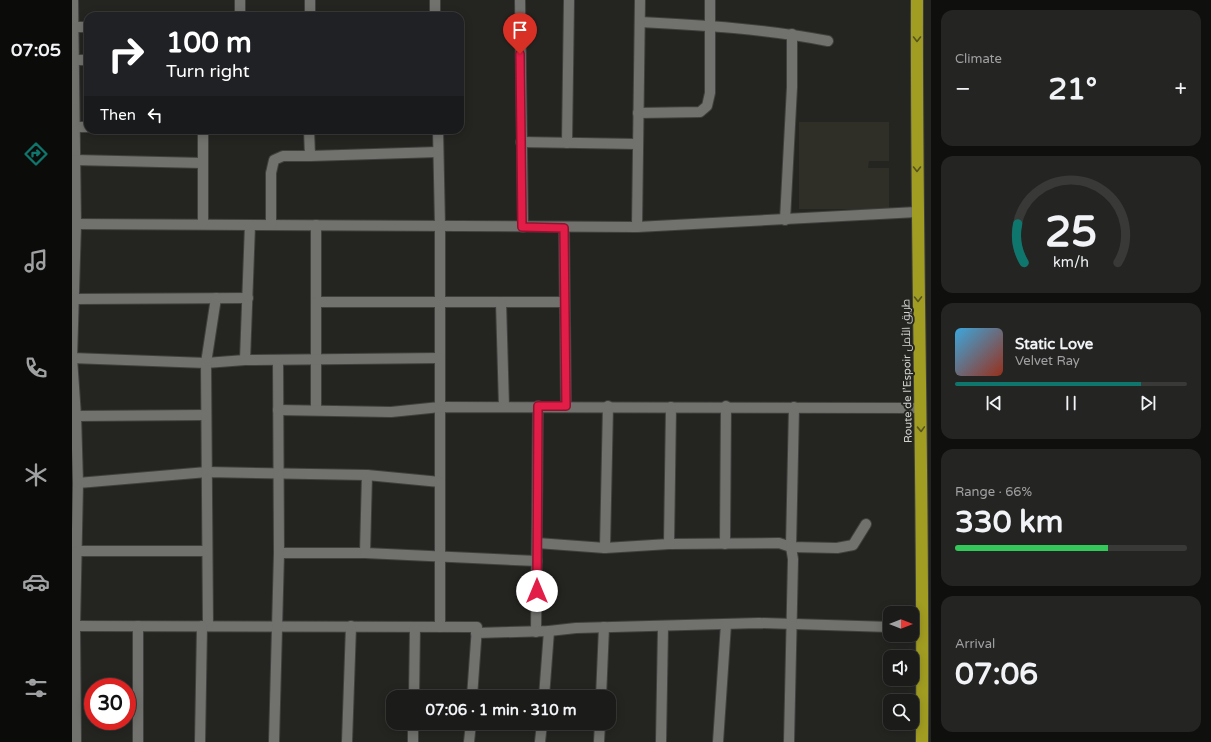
<!DOCTYPE html>
<html lang="en">
<head>
<meta charset="utf-8">
<style>
  :root { --surface:#1b1b19; --page:#242422; --text:#f1f3f6; --muted:#a0a1a2; --line:#393938; --accent:#0f766e }
  body { margin:0; font-family:"Varela Round",Cairo,sans-serif; background:var(--page); color:var(--text); height:100vh; display:flex; flex-direction:column; font-size:15px; white-space:nowrap }
  * { box-sizing:border-box; margin:0 }
  p { font-size:13px; color:var(--muted) }
  .icon { flex:none; width:22px; height:22px; fill:none; stroke:currentColor; stroke-width:2; stroke-linecap:round; stroke-linejoin:round }
  .map { position:relative; flex:1; overflow:hidden }
  .side { display:flex; flex-direction:column; gap:10px; padding:10px; background:#0f0f0e; width:280px }
  .side>* { flex:none }
  .guide { position:absolute; left:12px; top:12px; width:380px; height:122px; border-radius:12px; box-shadow:0 2px 10px #0003,0 0 0 1px var(--line); background:#202124; color:#fff; overflow:hidden }
  .needle { width:26px; rotate:90deg }
  .fabs { position:absolute; left:811px; top:606px; display:grid; gap:8px }
  .fabs a { display:grid; place-items:center; width:36px; height:36px; border-radius:8px; background:var(--surface); box-shadow:0 2px 10px #0003,0 0 0 1px var(--line); font-size:20px }
  .speed { position:absolute; left:12px; top:678px; display:flex; gap:8px; font-size:20px; font-weight:700; text-align:center }
  .speed>* { display:grid; place-content:center; width:52px; height:52px; border-radius:50%; background:var(--surface); box-shadow:0 2px 10px #0003,0 0 0 1px var(--line); line-height:1 }
  .speed .limit { border:6px solid #d22; background:#fff; color:#111 }
  .pin { position:absolute; display:grid; place-items:center; width:34px; height:34px; color:#fff; margin:-41px -17px; border-radius:50% 50% 50% 0; rotate:-45deg; box-shadow:0 0 4px #0007 }
  .pin .icon { rotate:45deg }
  .me { position:absolute; width:44px; margin:-22px; rotate:0deg; stroke-linejoin:round; filter:drop-shadow(0 0 3px #0008) }
  .turn { display:flex; align-items:center; gap:14px; height:84px; padding:0 16px; font-size:18px }
  .turn .icon { width:52px; height:52px; stroke-width:2.5 }
  .turn b { display:block; font-size:28px; line-height:34px }
  .then { display:flex; align-items:center; height:38px; padding:0 16px; background:#0003; gap:8px; font-size:15px }
  .big { font-size:30px; font-weight:800; line-height:1.1 }
  .side .widget { flex:1; display:flex; flex-direction:column; justify-content:center; gap:6px; min-width:0; padding:0 14px; border-radius:12px; background:var(--page) }
  .side .dial { align-items:center; gap:0 }
  .dial svg { height:104px; overflow:visible; fill:none; stroke:var(--line); stroke-width:7; stroke-linecap:round; text-anchor:middle }
  .dial text { fill:var(--text); stroke:none }
  .song { display:flex; align-items:center; gap:12px }
  .cover { width:48px; height:48px; border-radius:6px; background:linear-gradient(135deg,hsl(200 70% 55%),hsl(10 70% 35%)) }
  .played { height:4px; border-radius:2px; background:linear-gradient(90deg,var(--accent) 80%,var(--line) 80%) }
  .keys { display:flex; justify-content:space-around; direction:ltr }
  .heat { display:flex; justify-content:space-between; align-items:center; font-size:22px; direction:ltr }
  .charge { height:6px; border-radius:3px; background:linear-gradient(90deg,#34c759 66%,var(--line) 0) }
  .trip { position:absolute; left:314px; top:690px; width:230px; height:40px; border-radius:12px; background:var(--surface); box-shadow:0 2px 10px #0003,0 0 0 1px var(--line); font-weight:800; line-height:40px; text-align:center }
  main { display:flex; flex:1; min-height:0 }
  .tabs { display:flex; flex-direction:column; width:72px; justify-content:space-around; align-items:center; background:#0b0b0a; color:var(--muted) }
  .tabs .icon { width:28px; height:28px }
  .tabs .active { color:var(--accent) }
  .tabs b { font-size:18px; color:var(--text) }
  .map>svg:first-child { display:block }
</style>
</head>
<body>
<main>
<nav class="tabs">
<b>07:05</b>
<svg class="icon active" aria-label="directions" viewBox="0 0 24 24"><path d="M12 3l9 9-9 9-9-9zM9 14v-3h6M13 9l2 2-2 2"/></svg>
<svg class="icon" aria-label="music" viewBox="0 0 24 24"><path d="M9 18V5l10-2v13"/><circle cx="6" cy="18" r="3"/><circle cx="16" cy="16" r="3"/></svg>
<svg class="icon" aria-label="phone" viewBox="0 0 24 24"><path d="M5 4h4l2 5-3 2q2 4 5 5l2-3 5 2v4C11 20 4 13 5 4z"/></svg>
<svg class="icon" aria-label="climate" viewBox="0 0 24 24"><path d="M12 3v18M4 7l16 10M4 17L20 7"/></svg>
<svg class="icon" aria-label="car" viewBox="0 0 24 24"><path d="M5 17H2v-5l4-1 3-4h7l3 4 3 1v5h-3M9 17h6M6 11h13"/><circle cx="7" cy="17" r="2"/><circle cx="17" cy="17" r="2"/></svg>
<svg class="icon" aria-label="filters" viewBox="0 0 24 24"><path d="M4 7h16M4 17h16"/><circle cx="9" cy="7" r="2"/><circle cx="15" cy="17" r="2"/></svg>
</nav>
<div class="map">
<svg width="859" height="742" viewBox="0 0 859 742">
  <rect width="100%" height="100%" fill="#242421"/>
  <path fill="#2f2f27" d="M 727,122 L 817,122 L 817,161 L 797,161 L 796,168 L 817,168 L 817,209 L 727,209 Z"/>
  <g fill="none" stroke-linecap="round" stroke-linejoin="round">
    <defs>
      <g id="minor">
        <path d="M 1,0 L 4,224 L 0,358 L 4,416 L 6,483 L 3,626 L 4,742"/>
        <path d="M 363,0 L 363,16"/>
        <path d="M 448,0 L 451,227"/>
        <path d="M 168,16 L 168,0"/>
        <path d="M 238,16 L 238,0"/>
        <path d="M 568,22 C 631,25 694,29 756,41"/>
        <path d="M 1,27 L 16,27"/>
        <path d="M 1,60 L 16,60"/>
        <path d="M 566,113 L 628,112 L 635,106 L 638,93 L 638,0"/>
        <path d="M 2,127 L 16,127"/>
        <path d="M 237,130 L 238,156 L 366,152"/>
        <path d="M 366,130 L 368,226 L 368,627"/>
        <path d="M 449,142 L 565,144"/>
        <path d="M 495,143 L 497,0"/>
        <path d="M 3,160 L 131,163"/>
        <path d="M 713,220 L 720,87 L 720,34"/>
        <path d="M 0,224 L 565,227 L 845,212"/>
        <path d="M 131,224 L 131,130"/>
        <path d="M 199,225 L 199,173 L 202,160 L 211,156 L 238,156"/>
        <path d="M 244,225 L 244,410"/>
        <path d="M 565,227 L 568,0"/>
        <path d="M 492,228 L 494,406"/>
        <path d="M 3,299 L 176,298"/>
        <path d="M 244,302 L 492,302"/>
        <path d="M 429,302 L 432,407"/>
        <path d="M 0,358 L 134,363 L 173,360 L 368,358"/>
        <path d="M 173,360 L 178,225"/>
        <path d="M 206,410 L 319,412 L 368,407 L 848,408"/>
        <path d="M 4,416 L 134,415"/>
        <path d="M 6,483 L 135,472 L 295,475 L 368,482"/>
        <path d="M 465,543 L 533,548 L 597,544 L 707,543 L 719,547 L 765,548 L 781,545 L 794,524"/>
        <path d="M 597,544 L 599,407"/>
        <path d="M 653,544 L 654,406"/>
        <path d="M 533,548 L 536,406"/>
        <path d="M 5,551 L 135,551"/>
        <path d="M 207,553 L 293,553 L 465,561"/>
        <path d="M 293,553 L 295,475"/>
        <path d="M 0,626 L 405,627 L 400,697"/>
        <path d="M 136,626 L 134,363 L 144,298"/>
        <path d="M 840,627 L 851,628"/>
        <path d="M 464,632 L 466,406"/>
        <path d="M 404,633 L 477,631 L 504,628 L 687,623 L 818,627"/>
        <path d="M 342,697 L 343,627"/>
        <path d="M 472,697 L 477,631"/>
        <path d="M 529,697 L 532,627"/>
        <path d="M 66,742 L 66,626"/>
        <path d="M 128,742 L 130,626"/>
        <path d="M 202,742 L 207,553 L 206,360"/>
        <path d="M 275,742 L 279,626"/>
        <path d="M 341,742 L 341,723"/>
        <path d="M 397,742 L 399,723"/>
        <path d="M 468,742 L 470,723"/>
        <path d="M 527,742 L 528,723"/>
        <path d="M 589,742 L 591,627"/>
        <path d="M 646,742 L 654,624"/>
        <path d="M 717,742 L 721,559 L 719,547 L 722,407"/>
      </g>
      <path id="highway" d="M 845,0 C 844,247 852,495 850,742"/>
    </defs>
    <use href="#minor" stroke="#40413e" stroke-width="12"/>
    <use href="#highway" stroke="#40413e" stroke-width="14"/>
    <use href="#minor" stroke="#71716e" stroke-width="10"/>
    <use href="#highway" stroke="#a19d22" stroke-width="12"/>
  </g>
  <defs><path id="oneway-chevron" d="M-2-3.5L2.5 0L-2 3.5" fill="none" stroke-width="1.6" stroke-linecap="round" stroke-linejoin="round"/></defs>
  <g stroke="#565421">
    <use href="#oneway-chevron" transform="translate(845 39) rotate(90)"/>
    <use href="#oneway-chevron" transform="translate(845 169) rotate(90)"/>
    <use href="#oneway-chevron" transform="translate(846 299) rotate(89)"/>
    <use href="#oneway-chevron" transform="translate(849 429) rotate(88)"/>
  </g>
  <g fill="none" stroke-linecap="round" stroke-linejoin="round">
    <defs>
      <path id="route" d="M 448,54 L 450,227 L 492,228 L 494,406 L 466,406 L 465,591"/>
    </defs>
    <use href="#route" stroke="#92132f" stroke-width="10"/>
    <use href="#route" stroke="#e11d48" stroke-width="7"/>
  </g>
  <g text-anchor="middle" dominant-baseline="central" stroke-width="4" stroke-linejoin="round" paint-order="stroke">
    <g font-size="11" fill="#d2d2d0" stroke="#242421">
      <text transform="translate(835 371) rotate(-91)">Route de l’Espoir طريق الأمل</text>
    </g>
  </g>
</svg>
<div class="fabs">
<a><svg class="needle" viewBox="-14 -14 28 28"><path d="M0-13l5 13h-10z" fill="#e53935"/><path d="M0 13l5-13h-10z" fill="#a0a1a2"/></svg></a>
<a><svg class="icon" aria-label="sound" viewBox="0 0 24 24"><path d="M4 9h4l5-4v14l-5-4H4zM17 9q2 3 0 6"/></svg></a>
<a><svg class="icon" aria-label="search" viewBox="0 0 24 24"><circle cx="10" cy="10" r="6"/><path d="M15 15l6 6"/></svg></a>
</div>
<div class="speed"><div class="limit">30</div></div>
<div class="pin" style="left:448px;top:54px;background:#d93025"><svg class="icon" aria-label="arrive" viewBox="0 0 24 24"><path d="M6 21V4h12l-3 4 3 4H6"/></svg></div>
<svg class="me" style="left:465px;top:591px" viewBox="-20 -20 40 40"><circle r="19" fill="#fff"/><path d="M0-13L10 11 0 6-10 11z" fill="#e11d48"/></svg>
<div class="trip">07:06 · 1 min · 310 m</div>
<div class="guide">
<div class="turn"><svg class="icon" aria-label="right" viewBox="0 0 24 24"><path d="M7 20v-9h11M14 6l5 5-5 5"/></svg><div><b>100 m</b>Turn right</div></div>
<div class="then">Then<svg class="icon" aria-label="left" viewBox="0 0 24 24"><path d="M17 20v-9H6M10 6l-5 5 5 5"/></svg></div>
</div>
</div>
<section class="side">
<div class="widget"><p>Climate</p>
<div class="heat"><a>−</a><b class="big">21°</b><a>+</a></div>
</div>
<div class="widget dial"><svg viewBox="0 0 100 80">
<path d="M14 69A42 42 0 1 1 86 69"/>
<path d="M14 69A42 42 0 0 1 9 39" stroke="#0f766e"/>
<text x="50" y="56" font-size="32" font-weight="700">25</text>
<text x="50" y="72" font-size="11">km/h</text>
</svg></div>
<div class="widget">
<div class="song"><i class="cover"></i><div><b>Static Love</b><p>Velvet Ray</p></div></div>
<div class="played"></div>
<div class="keys"><svg class="icon" aria-label="previous" viewBox="0 0 24 24"><path d="M18 5L8 12l10 7zM5 5v14"/></svg><svg class="icon" aria-label="pause" viewBox="0 0 24 24"><path d="M8 5v14M16 5v14"/></svg><svg class="icon" aria-label="next" viewBox="0 0 24 24"><path d="M6 5l10 7-10 7zM19 5v14"/></svg></div>
</div>
<div class="widget"><p>Range · 66%</p><b class="big">330 km</b><div class="charge"></div></div>
<div class="widget"><p>Arrival</p><b class="big">07:06</b></div>
</section>
</main>
</body>
</html>
